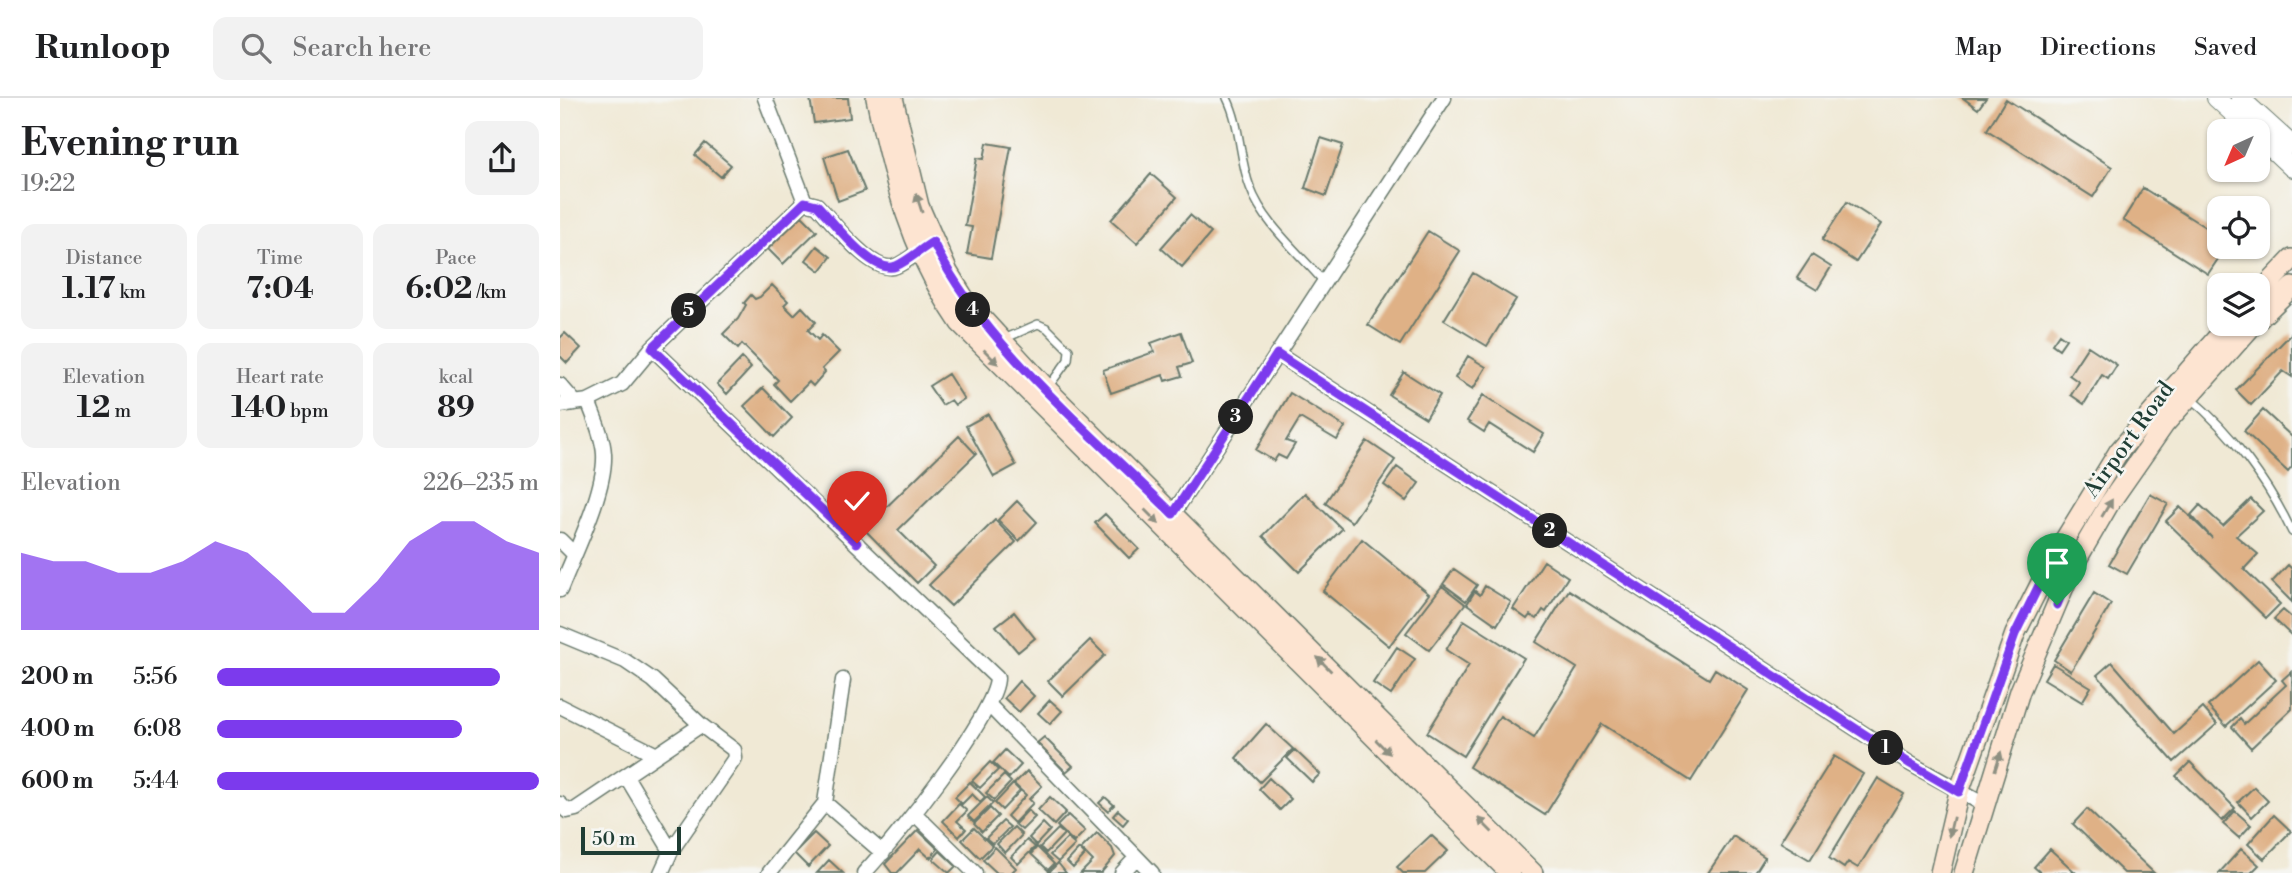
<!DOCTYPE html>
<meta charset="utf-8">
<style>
:root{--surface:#fff;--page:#f2f2f2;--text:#202124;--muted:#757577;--line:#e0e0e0;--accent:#7c3aed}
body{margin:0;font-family:"Libre Bodoni",serif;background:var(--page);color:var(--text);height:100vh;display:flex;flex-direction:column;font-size:26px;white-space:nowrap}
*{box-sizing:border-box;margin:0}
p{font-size:23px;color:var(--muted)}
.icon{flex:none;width:38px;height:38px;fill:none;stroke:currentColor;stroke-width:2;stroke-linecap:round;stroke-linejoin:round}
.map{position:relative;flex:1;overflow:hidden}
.sheet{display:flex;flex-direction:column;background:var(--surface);width:560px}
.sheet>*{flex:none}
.needle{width:46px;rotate:224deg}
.buttons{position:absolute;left:1647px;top:21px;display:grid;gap:14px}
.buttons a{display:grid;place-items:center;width:63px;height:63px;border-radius:14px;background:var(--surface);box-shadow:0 2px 5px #0004;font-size:35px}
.scale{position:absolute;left:21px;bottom:18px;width:100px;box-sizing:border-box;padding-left:7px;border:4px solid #1f3d34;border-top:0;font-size:19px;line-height:24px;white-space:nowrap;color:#1f3d34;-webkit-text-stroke:5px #f6f6f2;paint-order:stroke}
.pin{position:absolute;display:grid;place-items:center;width:60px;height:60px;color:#fff;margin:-72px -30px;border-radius:50% 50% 50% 0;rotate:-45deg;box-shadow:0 0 7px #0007}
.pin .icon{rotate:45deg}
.km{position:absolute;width:35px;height:35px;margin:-18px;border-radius:50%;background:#222;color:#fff;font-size:19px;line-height:35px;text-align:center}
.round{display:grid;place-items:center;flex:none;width:74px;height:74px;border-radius:14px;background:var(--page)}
.overview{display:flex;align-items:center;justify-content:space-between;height:119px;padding:0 21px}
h1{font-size:38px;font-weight:700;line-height:52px}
.figures{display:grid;grid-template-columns:repeat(3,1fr);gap:10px;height:119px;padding:7px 21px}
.figures div{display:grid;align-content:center;border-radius:14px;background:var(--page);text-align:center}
.figures b{font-size:30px;font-weight:700}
.figures small{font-size:19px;font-weight:400}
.figures p{font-size:19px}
.chart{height:196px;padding:14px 21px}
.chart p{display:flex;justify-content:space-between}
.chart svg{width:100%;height:126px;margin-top:7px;fill:var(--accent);opacity:.7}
ul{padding:0 21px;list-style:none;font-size:23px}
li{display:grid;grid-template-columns:112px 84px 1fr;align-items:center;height:52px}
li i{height:18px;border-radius:9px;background:var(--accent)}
header{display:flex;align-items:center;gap:42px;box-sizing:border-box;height:98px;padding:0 35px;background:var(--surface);border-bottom:2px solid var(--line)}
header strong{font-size:33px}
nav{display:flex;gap:38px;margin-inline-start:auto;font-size:24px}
.search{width:490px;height:63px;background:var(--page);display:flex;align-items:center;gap:18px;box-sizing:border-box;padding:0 24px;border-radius:14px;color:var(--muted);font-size:26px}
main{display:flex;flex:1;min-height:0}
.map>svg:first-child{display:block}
.building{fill:#dfb186}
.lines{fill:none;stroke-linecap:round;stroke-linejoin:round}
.service-casing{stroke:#68796c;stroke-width:10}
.minor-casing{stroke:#68796c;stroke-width:17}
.tertiary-casing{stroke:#68796c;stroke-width:20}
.secondary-casing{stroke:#68796c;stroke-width:22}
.service{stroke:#fff;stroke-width:7}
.minor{stroke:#fff;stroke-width:14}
.tertiary{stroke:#fff;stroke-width:18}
.secondary{stroke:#fde4d1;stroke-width:19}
.oneway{fill:#8e9082}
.route-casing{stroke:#fff;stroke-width:14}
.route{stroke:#7c3aed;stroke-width:9}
.labels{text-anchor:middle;stroke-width:5;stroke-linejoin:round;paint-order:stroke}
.street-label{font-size:23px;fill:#1f3d34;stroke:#f6f6f2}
</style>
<header>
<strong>Runloop</strong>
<div class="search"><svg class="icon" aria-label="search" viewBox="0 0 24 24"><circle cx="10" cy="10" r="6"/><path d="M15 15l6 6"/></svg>Search here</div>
<nav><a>Map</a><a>Directions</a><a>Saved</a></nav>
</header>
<main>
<section class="sheet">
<div class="overview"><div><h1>Evening run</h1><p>19:22</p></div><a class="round"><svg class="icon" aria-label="share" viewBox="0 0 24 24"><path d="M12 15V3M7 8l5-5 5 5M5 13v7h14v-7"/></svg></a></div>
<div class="figures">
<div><p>Distance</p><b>1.17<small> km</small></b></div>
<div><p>Time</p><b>7:04</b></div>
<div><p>Pace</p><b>6:02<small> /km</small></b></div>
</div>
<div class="figures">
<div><p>Elevation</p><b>12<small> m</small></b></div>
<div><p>Heart rate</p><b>140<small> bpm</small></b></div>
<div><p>kcal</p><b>89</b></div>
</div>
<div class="chart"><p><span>Elevation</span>226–235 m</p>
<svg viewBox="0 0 160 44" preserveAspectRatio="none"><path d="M0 44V17L10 20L20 20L30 24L40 24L50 20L60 13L70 17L80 27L90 38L100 38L110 27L120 13L130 6L140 6L150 13L160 17V44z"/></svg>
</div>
<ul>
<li><b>200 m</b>5:56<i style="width:88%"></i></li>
<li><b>400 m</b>6:08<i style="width:76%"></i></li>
<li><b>600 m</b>5:44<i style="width:100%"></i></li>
</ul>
</section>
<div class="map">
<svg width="1732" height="775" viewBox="0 0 1732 775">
<rect width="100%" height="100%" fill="#f6f6f2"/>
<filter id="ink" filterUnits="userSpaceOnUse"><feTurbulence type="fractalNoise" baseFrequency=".0143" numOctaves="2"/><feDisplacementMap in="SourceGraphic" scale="14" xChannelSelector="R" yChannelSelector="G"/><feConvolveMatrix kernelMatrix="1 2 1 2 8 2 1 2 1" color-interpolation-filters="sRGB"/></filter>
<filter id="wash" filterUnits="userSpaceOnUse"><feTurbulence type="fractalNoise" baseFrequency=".00686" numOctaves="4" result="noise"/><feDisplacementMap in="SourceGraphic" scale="28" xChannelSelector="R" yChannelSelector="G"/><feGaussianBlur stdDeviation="1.57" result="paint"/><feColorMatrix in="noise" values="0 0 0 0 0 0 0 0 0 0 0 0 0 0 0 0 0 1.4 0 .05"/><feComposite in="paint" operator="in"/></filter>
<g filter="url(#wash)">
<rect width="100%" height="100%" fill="#f0e9d5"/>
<g id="blocks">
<path class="building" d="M250,0H288L290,20L254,25Z
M1403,0H1426L1418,11Z
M1446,1L1552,69L1533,99L1427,32Z
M761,40L783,47L766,98L745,90Z
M145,45L171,67L161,79L135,57Z
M427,45L451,49L431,160L407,156L412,129L405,128L417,60L424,61Z
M288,51L305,93L278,103L264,59Z
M591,76L617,99L577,145L551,122Z
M1583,90L1659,138V149H1666L1648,176L1563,122Z
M1287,104L1321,126L1296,164L1262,142Z
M630,117L651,135L622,169L601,150Z
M242,118L257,133L223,166L208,151Z
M868,133L900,153L840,247L808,227Z
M257,148L271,159L260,173L246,162Z
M1252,157L1271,169L1257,192L1237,180Z
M913,175L956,201L927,248L884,222Z
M212,187L228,203L224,207L234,217L242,209L256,224L248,232L258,242L262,237L279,254L262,271L265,274L253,288L249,284L230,303L214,286L218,282L182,246L178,251L163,236L178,221L186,207L184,205L191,197L195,201L200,199Z
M621,234L632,265L619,269L622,278L605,283L603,277L551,295L543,272L594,254L591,245Z
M5,235L21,250L7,265L0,258V240Z
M1732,235V279L1723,273L1691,307L1676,292Z
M1499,236L1506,241L1499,251L1492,246Z
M1528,248L1557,267L1548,281L1542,277L1524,306L1511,297L1519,284L1509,277Z
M908,258L926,269L913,291L895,280Z
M182,260L191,270L167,296L157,286Z
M844,274L880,297L866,320L829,297Z
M388,276L404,301L395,307L391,302L382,307L369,288Z
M203,290L232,320L214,339L184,308Z
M730,295L785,329L777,342L740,320L726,343L735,346L726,361L718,357L714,363L696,352Z
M923,297L984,336L973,354L929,326L924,334L907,323Z
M1703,312L1732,339V369L1728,374L1684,333Z
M428,316L456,367L434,379L406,328Z
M399,338L416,356L338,432L374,468L357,485L304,431Z
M807,343L835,362L792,424L765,405Z
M837,369L859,385L846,403L824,387Z
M745,395L782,431L739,474L703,438Z
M1590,396L1608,406L1567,476L1549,466Z
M1691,401L1703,413L1676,438L1698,456L1684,471L1720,506L1706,520L1606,423L1620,409L1652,440L1631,417L1640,407L1663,428Z
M457,403L477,424L459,443L438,422Z
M545,416L579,451L569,460L535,425Z
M435,422L456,444L391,508L369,487Z
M802,441L869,496L829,548L763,493Z
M984,463L1008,479L986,514L983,512L977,521L970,517L967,521L953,511Z
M1728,467L1732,471V504L1712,484Z
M894,471L917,487L906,503L883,486Z
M882,488L905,506L869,552L846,535Z
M925,488L951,504L937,527L907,506L915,493L920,497Z
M1009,492L1149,581L1155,571L1188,592L1131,683L1042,626L985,717L909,669L940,618L974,640L1017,570L976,544Z
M1534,495L1551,506L1511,573L1494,562Z
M1723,512L1732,520V538L1714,521Z
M454,514L475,540L458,554L436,528Z
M904,522L964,560L903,658L867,635L909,567L886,552Z
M530,542L545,557L503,598L488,583Z
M837,549L855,561L831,597L813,585Z
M1698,562L1716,582L1666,628L1648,608Z
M1552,564L1614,636L1643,610L1657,626L1614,664L1537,577Z
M1493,566L1531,589L1522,604L1484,581Z
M1732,573V611L1691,650L1672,629L1680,621L1684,626L1726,587L1722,582Z
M459,583L474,598L459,614L444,600Z
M490,602L502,613L490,626L478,615Z
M706,626L733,651L700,684L676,660Z
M484,639L513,668L506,674L477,645Z
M445,652L461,667L449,680L433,665Z
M735,652L760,676L752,684L727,660Z
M1274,658L1303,676L1250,762L1220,744Z
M430,664L438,672L420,690L412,683Z
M1630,664L1675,710L1662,723L1616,678Z
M467,673L482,688L469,701L473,705L454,725L447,718L466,697L454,686Z
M444,677L451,684L434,702L426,695Z
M709,680L731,701L720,712L699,691Z
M1318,680L1344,696L1298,770L1288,764L1284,770L1269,760Z
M410,684L425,699L420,704L412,696L402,706L395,699Z
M453,686L460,693L442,712L435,705Z
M1694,689L1708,703L1692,719L1678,704Z
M427,699L433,705L414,724L408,718Z
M490,699L506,714L494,727L478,712Z
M545,699L554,707L548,713L539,705Z
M399,706L407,713L397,723L406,731L399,739L383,723Z
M430,710L438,718L422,734L414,726Z
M1527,711L1594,775H1564L1513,726Z
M468,712L475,719L462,732L455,726Z
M558,712L568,721L563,727L553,718Z
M1675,713L1691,727L1679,740L1663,726Z
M508,717L525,733L514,744L497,728Z
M1714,717L1731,733L1704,761L1688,746Z
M443,723L450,729L433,746L426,740Z
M483,725L490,732L476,747L469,740Z
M454,729L462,737L445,755L437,746Z
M414,730L432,748L420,760L402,742Z
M498,731L504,736L486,755L480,749Z
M358,732L378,751L370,760L360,751L337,775H332L325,766Z
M254,735L268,748L248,769L234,755Z
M537,735L552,750L555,758L541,775H521L533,763L521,751Z
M871,737L888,753L865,775H843L837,769Z
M1173,738L1205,759L1195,775H1148Z
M507,740L515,747L498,764L490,757Z
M467,742L475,749L458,766L451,759Z
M435,749L456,770L451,775H437L423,762Z
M477,749L494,766L488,772L471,756Z
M519,751L525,757L513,770L507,764Z
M1490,751L1516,775H1481L1474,769Z
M1681,751L1699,767L1691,775H1659Z
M380,753L396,768L389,775L373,761Z
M269,762L283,775H257Z
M498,765L506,775H488Z"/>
</g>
</g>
<g filter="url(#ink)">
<use href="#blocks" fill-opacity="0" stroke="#68796c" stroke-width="2"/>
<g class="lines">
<defs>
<path id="service" d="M667,0C681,28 679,61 690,89C703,125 739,155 763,183
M444,241L478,226L487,230L509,252L508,262L489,288
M1629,299C1671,334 1709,385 1732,434"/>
<path id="minor" d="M205,0L245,104
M92,250L437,580C437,615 332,746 304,775
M717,256L1349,665L1423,706
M0,287L14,303
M0,307L28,303L62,286L92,250L245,104L257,107C272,123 313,178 336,168C347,164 358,153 368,147
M613,416L884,0
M0,442L14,456
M0,492C14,456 46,393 44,356C43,338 34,319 28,303
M0,536L65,563L93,582L141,627L174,652L175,660L111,753L101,775
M0,608L95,656
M430,608L592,775
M66,678L111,753
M265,705L323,755
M0,706L7,713L16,711L141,627
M354,715L415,775
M209,775L265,705L283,582
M562,775L576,760"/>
<path id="tertiary" d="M1656,0L1692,33
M1680,0L1732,47
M1698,38L1732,70"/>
<path id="secondary" d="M316,0C333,81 352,156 400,225L950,775
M333,0L359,108L388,174L406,203L487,291L973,775
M1698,197L1732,161
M1698,222L1732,189
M1380,775L1399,694L1455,536L1494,459L1559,353L1669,226
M1404,775L1460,593L1512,470L1549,406L1604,327L1694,226"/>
</defs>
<use href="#service" class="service-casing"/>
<use href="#minor" class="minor-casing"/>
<use href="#tertiary" class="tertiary-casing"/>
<use href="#secondary" class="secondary-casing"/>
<use href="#service" class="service"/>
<use href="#minor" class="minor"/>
<use href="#tertiary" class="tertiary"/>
<use href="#secondary" class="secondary"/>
</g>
<defs><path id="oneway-solid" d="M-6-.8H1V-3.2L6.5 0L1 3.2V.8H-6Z" transform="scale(1.75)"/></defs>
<g class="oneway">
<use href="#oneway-solid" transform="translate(359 105) rotate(-108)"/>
<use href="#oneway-solid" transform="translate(431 259) rotate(45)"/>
<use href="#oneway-solid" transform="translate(1547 410) rotate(-59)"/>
<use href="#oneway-solid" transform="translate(592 419) rotate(45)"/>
<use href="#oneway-solid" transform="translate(764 566) rotate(-135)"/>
<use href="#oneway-solid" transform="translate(823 649) rotate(45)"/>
<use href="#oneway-solid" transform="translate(1438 663) rotate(-72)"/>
<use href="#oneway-solid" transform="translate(925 727) rotate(-135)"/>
<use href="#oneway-solid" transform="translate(1391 729) rotate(103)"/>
</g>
</g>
<g class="lines" filter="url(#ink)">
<defs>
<path id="route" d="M297,445L92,250L245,104L257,107C273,123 313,178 336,168C349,162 361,151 373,144C421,245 533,337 613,416L717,256L1349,665L1399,694L1455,536L1493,459L1512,470L1497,507"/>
</defs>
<use href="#route" class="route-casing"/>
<use href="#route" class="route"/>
</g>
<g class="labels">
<g class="street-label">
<text transform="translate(1568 341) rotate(-54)" y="8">Airport Road</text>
</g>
</g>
</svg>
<div class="buttons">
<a><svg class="needle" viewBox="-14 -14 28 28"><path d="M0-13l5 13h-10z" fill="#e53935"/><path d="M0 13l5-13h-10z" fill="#757577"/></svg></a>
<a><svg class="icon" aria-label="locate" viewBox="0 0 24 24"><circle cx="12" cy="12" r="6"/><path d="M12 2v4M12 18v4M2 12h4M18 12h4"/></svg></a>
<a><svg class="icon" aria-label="layers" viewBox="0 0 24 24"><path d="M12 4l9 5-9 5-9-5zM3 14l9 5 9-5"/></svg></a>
</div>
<div class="scale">50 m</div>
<div class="pin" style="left:1497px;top:507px;background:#1e9e55"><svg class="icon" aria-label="arrive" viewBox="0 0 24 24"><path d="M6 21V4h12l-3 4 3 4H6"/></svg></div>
<div class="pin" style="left:297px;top:445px;background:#d93025"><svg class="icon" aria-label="check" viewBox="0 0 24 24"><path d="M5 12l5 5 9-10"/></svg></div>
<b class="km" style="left:1326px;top:650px">1</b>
<b class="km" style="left:990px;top:433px">2</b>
<b class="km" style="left:676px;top:319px">3</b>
<b class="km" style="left:413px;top:212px">4</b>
<b class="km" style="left:129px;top:213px">5</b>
</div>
</main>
